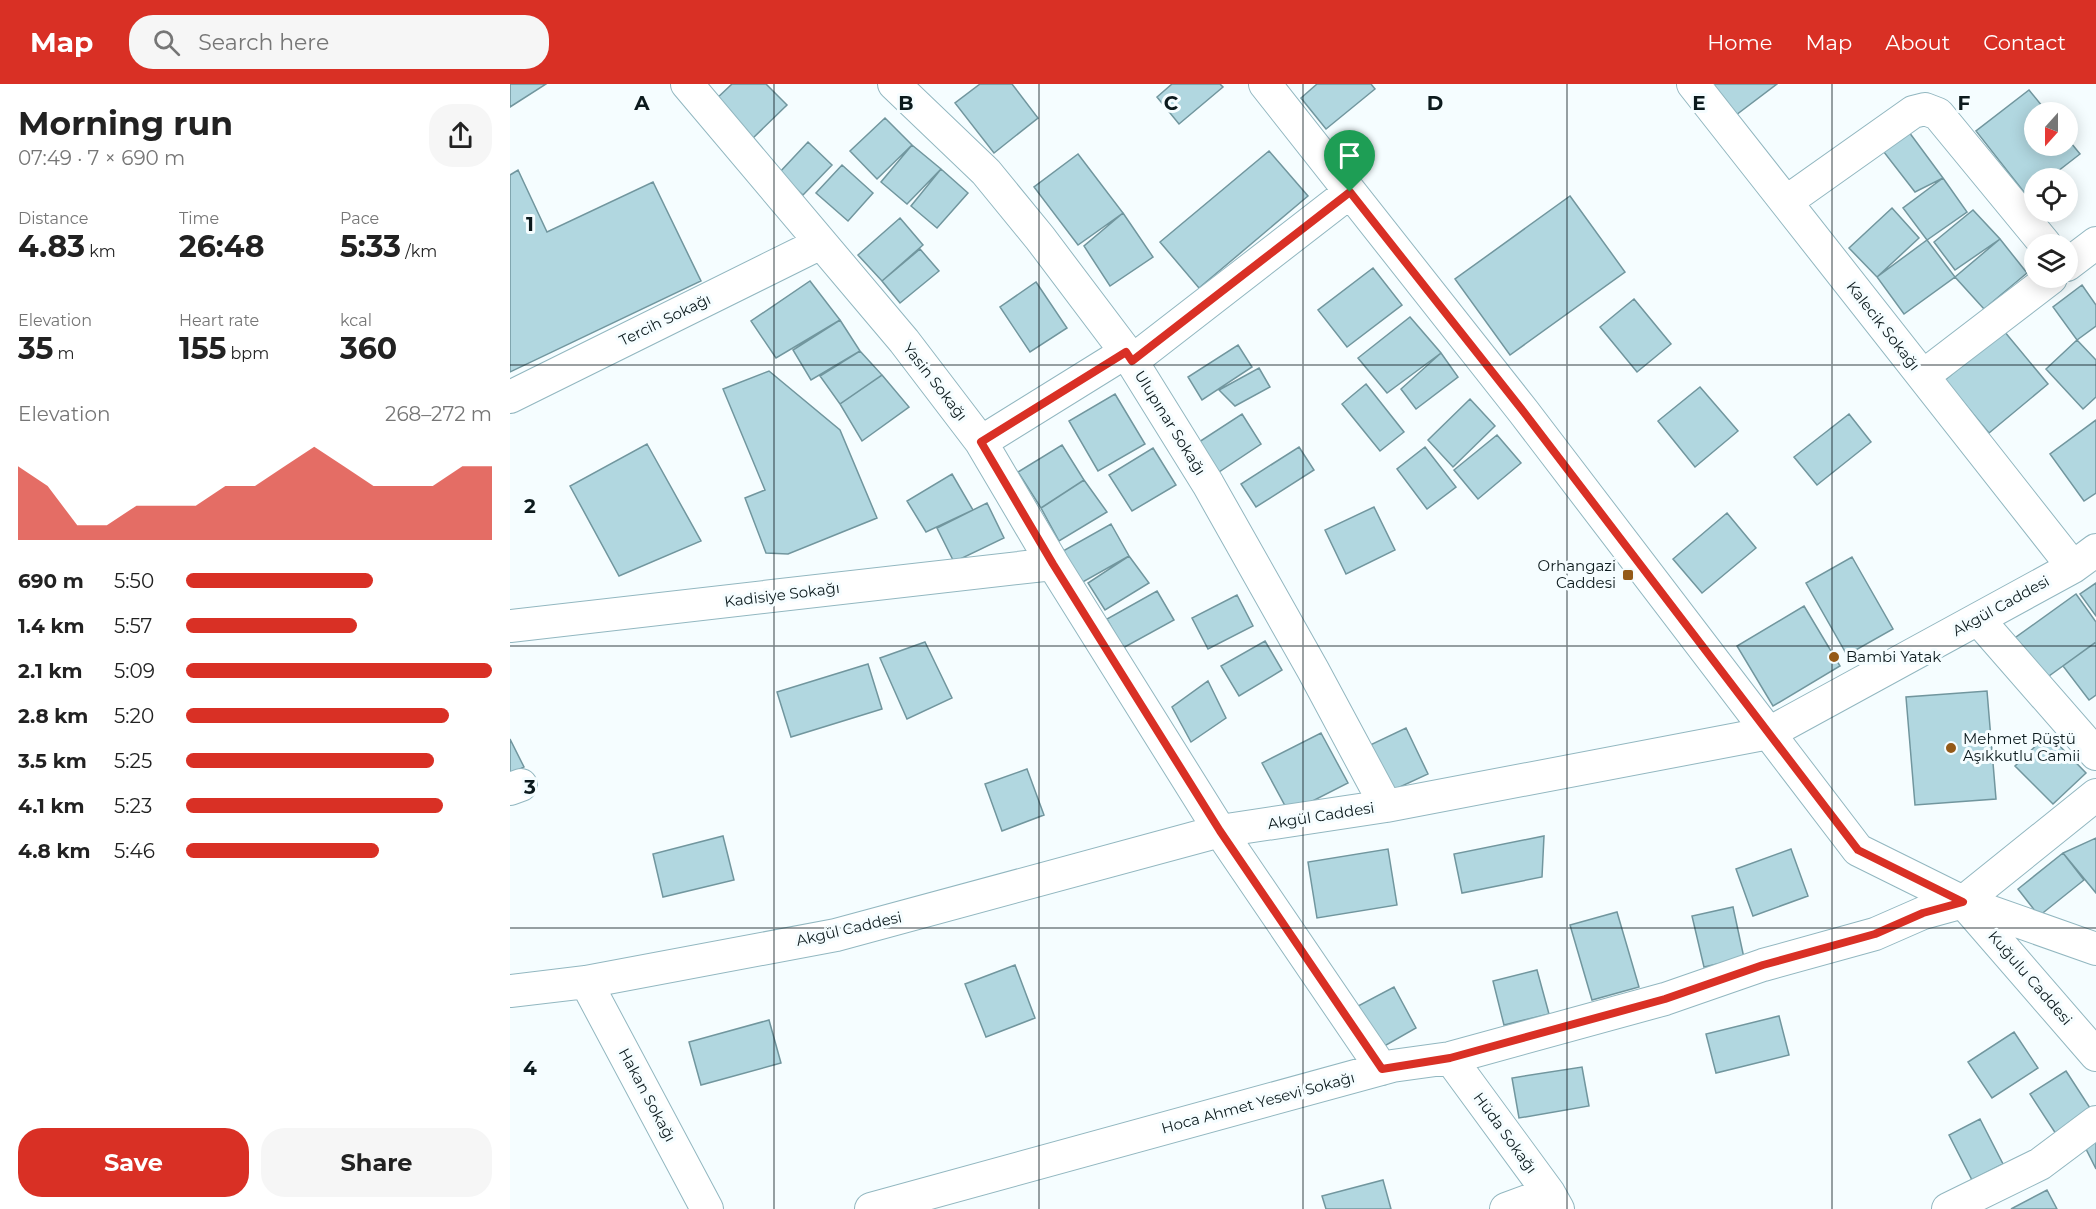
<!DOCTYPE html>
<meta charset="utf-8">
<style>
:root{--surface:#fff;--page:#f6f6f6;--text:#222;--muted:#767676;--accent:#d93025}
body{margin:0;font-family:Montserrat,sans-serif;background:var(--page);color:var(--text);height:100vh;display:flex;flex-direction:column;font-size:22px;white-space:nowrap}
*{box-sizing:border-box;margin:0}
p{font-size:20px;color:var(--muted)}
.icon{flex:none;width:33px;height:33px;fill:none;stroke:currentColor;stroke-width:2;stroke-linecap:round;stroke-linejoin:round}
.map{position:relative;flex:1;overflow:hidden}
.details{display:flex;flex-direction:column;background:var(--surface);width:510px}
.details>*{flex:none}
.needle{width:39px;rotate:201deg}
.controls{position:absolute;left:1514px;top:18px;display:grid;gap:12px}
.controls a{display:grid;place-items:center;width:54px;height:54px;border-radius:50%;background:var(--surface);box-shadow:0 3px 15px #0003;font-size:30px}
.pin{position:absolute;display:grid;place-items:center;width:51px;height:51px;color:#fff;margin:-62px -26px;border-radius:50% 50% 50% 0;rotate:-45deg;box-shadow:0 0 6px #0007}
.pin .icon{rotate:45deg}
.round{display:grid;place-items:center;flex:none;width:63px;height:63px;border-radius:24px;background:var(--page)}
.summary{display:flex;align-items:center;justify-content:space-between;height:102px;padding:0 18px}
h1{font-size:33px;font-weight:700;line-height:45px}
.stats{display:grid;grid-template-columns:repeat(3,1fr);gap:9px;height:102px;padding:6px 18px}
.stats div{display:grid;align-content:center}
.stats b{font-size:30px;font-weight:700}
.stats small{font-size:16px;font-weight:400}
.stats p{font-size:16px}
.chart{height:168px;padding:12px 18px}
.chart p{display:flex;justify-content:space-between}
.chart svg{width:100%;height:108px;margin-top:6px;fill:var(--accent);opacity:.7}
.primary-button{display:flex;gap:12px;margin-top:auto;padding:12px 18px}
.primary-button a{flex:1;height:69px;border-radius:24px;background:var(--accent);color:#fff;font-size:24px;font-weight:700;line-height:69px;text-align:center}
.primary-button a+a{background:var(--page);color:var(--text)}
ul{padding:0 18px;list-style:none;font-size:20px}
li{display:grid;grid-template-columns:96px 72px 1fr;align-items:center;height:45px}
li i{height:15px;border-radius:8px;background:var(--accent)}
header{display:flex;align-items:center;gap:36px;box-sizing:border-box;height:84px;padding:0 30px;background:var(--accent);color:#fff}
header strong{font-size:28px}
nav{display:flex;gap:33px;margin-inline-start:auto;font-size:21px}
.search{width:420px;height:54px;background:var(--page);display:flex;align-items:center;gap:15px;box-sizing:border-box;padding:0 21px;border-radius:24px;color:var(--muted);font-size:22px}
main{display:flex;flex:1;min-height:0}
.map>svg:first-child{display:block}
.building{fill:#b1d7e0;stroke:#71969e;stroke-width:1.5}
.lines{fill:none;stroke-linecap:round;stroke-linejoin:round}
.minor-casing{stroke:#92b7c0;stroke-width:34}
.minor{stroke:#fff;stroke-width:32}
.route-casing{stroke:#fff;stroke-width:12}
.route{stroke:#d93025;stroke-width:8}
.grid{fill:none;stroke:#0c1a1d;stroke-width:1.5;stroke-opacity:0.55}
.poi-dot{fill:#945a18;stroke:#f5fdff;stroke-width:2}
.labels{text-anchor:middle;stroke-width:6;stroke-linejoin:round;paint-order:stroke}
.street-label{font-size:15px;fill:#0c1a1d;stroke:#f5fdff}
.poi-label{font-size:15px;fill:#0c1a1d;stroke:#f5fdff;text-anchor:start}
.grid-label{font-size:20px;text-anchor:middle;font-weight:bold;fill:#0c1a1d;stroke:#f5fdff;stroke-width:6;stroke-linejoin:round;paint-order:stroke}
</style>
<header>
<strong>Map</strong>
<div class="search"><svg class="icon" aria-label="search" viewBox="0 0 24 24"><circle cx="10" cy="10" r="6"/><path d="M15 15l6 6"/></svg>Search here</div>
<nav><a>Home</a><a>Map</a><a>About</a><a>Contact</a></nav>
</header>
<main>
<section class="details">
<div class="summary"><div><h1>Morning run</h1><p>07:49 · 7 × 690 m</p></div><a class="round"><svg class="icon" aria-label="share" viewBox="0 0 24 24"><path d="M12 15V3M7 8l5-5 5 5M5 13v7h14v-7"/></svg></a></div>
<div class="stats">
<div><p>Distance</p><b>4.83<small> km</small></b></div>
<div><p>Time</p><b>26:48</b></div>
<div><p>Pace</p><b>5:33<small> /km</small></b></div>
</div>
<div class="stats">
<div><p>Elevation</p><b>35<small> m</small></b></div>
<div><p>Heart rate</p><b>155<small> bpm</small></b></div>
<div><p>kcal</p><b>360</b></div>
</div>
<div class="chart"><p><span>Elevation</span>268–272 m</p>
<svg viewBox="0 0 160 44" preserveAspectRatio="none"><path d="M0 44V14L10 22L20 38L30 38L40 30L50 30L60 30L70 22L80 22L90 14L100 6L110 14L120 22L130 22L140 22L150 14L160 14V44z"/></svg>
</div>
<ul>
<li><b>690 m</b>5:50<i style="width:61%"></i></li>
<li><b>1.4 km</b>5:57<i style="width:56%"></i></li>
<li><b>2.1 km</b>5:09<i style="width:100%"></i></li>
<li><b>2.8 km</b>5:20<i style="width:86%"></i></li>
<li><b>3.5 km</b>5:25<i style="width:81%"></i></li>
<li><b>4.1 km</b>5:23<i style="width:84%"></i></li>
<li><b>4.8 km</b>5:46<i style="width:63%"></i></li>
</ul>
<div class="primary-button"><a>Save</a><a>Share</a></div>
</section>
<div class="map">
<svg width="1586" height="1125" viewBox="0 0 1586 1125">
<rect width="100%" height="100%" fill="#f5fdff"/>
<path class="building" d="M0,0H36L0,23Z
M222,0H256L277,21L241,56L204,17Z
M470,0H502L528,34L484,69L445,19Z
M662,0H710L713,3L669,40L647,13Z
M807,0H861L865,5L816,45L791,14Z
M1202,0H1267L1226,31Z
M1519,6L1537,28H1524V62H1557V54L1570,70L1539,94H1524V106L1517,112L1466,47Z
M375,34L402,61L367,95L340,67Z
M1396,44L1433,94L1405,108L1370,63Z
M298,58L322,81L293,111L269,89Z
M402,61L431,85L397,120L371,98Z
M759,67L798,112L689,204L650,158Z
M568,70L613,129L568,161L524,103Z
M332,81L363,109L338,137L306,109Z
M431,85L458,109L427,144L401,122Z
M8,86L37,148L143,98L191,197L0,288V91Z
M1433,94L1457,128L1417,156L1393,124Z
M1060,112L1115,188L1000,271L945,195Z
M1382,124L1409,154L1367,193L1339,164Z
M1463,126L1490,155L1445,186L1424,158Z
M613,129L643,173L600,202L574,162Z
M390,134L413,161L372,197L348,171Z
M1490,155L1517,189L1474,225L1445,193Z
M1417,156L1445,193L1394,230L1367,193Z
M410,165L429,187L390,219L372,197Z
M863,184L892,221L837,263L808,226Z
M300,197L330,236L266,274L241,237Z
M526,198L557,244L520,268L490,223Z
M1572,201L1586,221V242L1567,256L1543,223Z
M1124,215L1161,260L1127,288L1090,243Z
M900,233L931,269L877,309L848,274Z
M330,236L350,267L301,296L283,266Z
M1494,247L1538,300L1479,349L1435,296Z
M1567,256L1586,276V313L1573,325L1536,285Z
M728,261L742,283L692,316L678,293Z
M350,267L372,291L330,320L310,292Z
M931,269L948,293L906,325L891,305Z
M749,284L760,303L725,322L709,306Z
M259,287L330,346L367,434L278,470L256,469L235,414L255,406L213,305Z
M372,291L399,323L352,357L330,320Z
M856,300L894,348L870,367L832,320Z
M1190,303L1228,347L1185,383L1148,337Z
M605,310L635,360L588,387L559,337Z
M960,315L985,342L943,383L918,356Z
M732,330L751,360L709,388L689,358Z
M1339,330L1361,358L1307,401L1284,373Z
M1586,336V409L1574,417L1540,370Z
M987,351L1011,379L968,415L944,386Z
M137,360L191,457L109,492L60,402Z
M552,361L574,396L531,424L508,388Z
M789,363L804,386L746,423L731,400Z
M915,363L946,403L917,425L887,385Z
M643,364L666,401L622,427L599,391Z
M442,390L463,426L416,448L397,417Z
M574,396L597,428L549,457L531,424Z
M477,419L494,454L444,478L427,444Z
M864,423L885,466L836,490L815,446Z
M1217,429L1246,464L1192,509L1163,475Z
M601,440L619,472L571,499L553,467Z
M619,472L639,499L595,526L578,499Z
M1342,473L1383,545L1337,571L1296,499Z
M1586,499V532L1570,510Z
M647,507L664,536L613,564L597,535Z
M1566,510L1586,538V558L1532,597L1502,556Z
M727,511L743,542L698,565L682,534Z
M1294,522L1330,582L1263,622L1227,562Z
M755,557L772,586L729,612L711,582Z
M415,558L442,614L397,635L370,574Z
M1586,558V611L1579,616L1553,582Z
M358,580L372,625L281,653L267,608Z
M698,597L716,634L681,658L662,623Z
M1477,607L1486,715L1405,721L1396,613Z
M896,644L918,690L879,708L858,662Z
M811,649L838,699L779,729L752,679Z
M1538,650L1576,689L1543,720L1505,682Z
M0,655L14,683L0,690Z
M517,685L534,731L492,747L475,700Z
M213,752L224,796L153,813L143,770Z
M1034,752L1032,793L952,809L944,770Z
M1586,754V809L1553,769Z
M878,765L887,821L807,834L798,778Z
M1281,765L1298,812L1243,832L1226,785Z
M1553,769L1574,796L1529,832L1508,805Z
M1223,823L1234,874L1194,883L1182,832Z
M1107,828L1129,903L1082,916L1060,841Z
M505,881L525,934L476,953L455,900Z
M1027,886L1039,930L994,941L983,897Z
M884,903L906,944L871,964L848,922Z
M1269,932L1279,971L1206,989L1196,950Z
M259,936L271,979L191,1001L179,958Z
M1504,948L1528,984L1482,1014L1458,978Z
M1072,983L1079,1022L1009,1034L1002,994Z
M1556,987L1582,1027L1546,1050L1520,1010Z
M1470,1035L1493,1080L1462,1096L1439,1051Z
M1586,1057V1085L1575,1063Z
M873,1096L881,1125H816L812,1112Z
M1537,1106L1547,1125H1501Z"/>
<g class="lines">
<defs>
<path id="minor" d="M177,0L394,257L471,358L543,480L710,747L872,985
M384,0L476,88L530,154L616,268L698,400L803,586L876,722
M755,0L1013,327L1348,766L1453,818L1586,865
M1183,0L1563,483
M1276,118L1403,28L1415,25L1428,30L1535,160
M1557,181L1586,159
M622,277L840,108
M1413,292L1541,194
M0,313L311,159
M471,358L616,268
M1468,535L1586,670
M0,542L543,480
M0,705L11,701
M1455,820L1586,971
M76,898L197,1125
M0,907L76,898L326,851L710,747L876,722L1259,649L1563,483L1586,466
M940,974L1039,1109L1048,1125
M361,1125L882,982L940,974L1155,915L1253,881L1365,850L1413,829L1453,818L1586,711
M996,1125L1039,1109
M1438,1125L1530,1080L1586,1038"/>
</defs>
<use href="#minor" class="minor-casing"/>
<use href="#minor" class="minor"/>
</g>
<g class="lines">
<defs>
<path id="route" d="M840,108L1013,327L1348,766L1453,818L1413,829L1365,850L1253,881L1155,915L940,974L872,985L710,747L543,480L471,358L616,268L622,277Z"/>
</defs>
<use href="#route" class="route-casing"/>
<use href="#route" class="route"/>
</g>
<path class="grid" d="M264,0V1125M529,0V1125M793,0V1125M1057,0V1125M1322,0V1125M0,281H1586M0,562H1586M0,844H1586"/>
<g class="poi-dot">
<rect x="1112" y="485" width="12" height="12" rx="3"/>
<circle cx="1324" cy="573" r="6"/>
<circle cx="1441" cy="664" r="6"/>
</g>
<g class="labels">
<g class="street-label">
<text transform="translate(155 236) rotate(-26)" y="5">Tercih Sokağı</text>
<text transform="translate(1373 242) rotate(52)" y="5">Kalecik Sokağı</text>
<text transform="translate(425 298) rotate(52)" y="5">Yasin Sokağı</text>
<text transform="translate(660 339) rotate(58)" y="5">Ulupınar Sokağı</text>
<text transform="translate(272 511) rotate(-7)" y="5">Kadisiye Sokağı</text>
<text transform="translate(1491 522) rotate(-29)" y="5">Akgül Caddesi</text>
<text transform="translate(811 732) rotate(-9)" y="5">Akgül Caddesi</text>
<text transform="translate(339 845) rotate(-13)" y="5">Akgül Caddesi</text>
<text transform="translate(1520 894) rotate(49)" y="5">Kuğulu Caddesi</text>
<text transform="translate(137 1011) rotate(62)" y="5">Hakan Sokağı</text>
<text transform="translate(748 1019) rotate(-15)" y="5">Hoca Ahmet Yesevi Sokağı</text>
<text transform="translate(995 1049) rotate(54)" y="5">Hüda Sokağı</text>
</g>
<g class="poi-label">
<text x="1106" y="487" text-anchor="end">Orhangazi<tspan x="1106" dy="17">Caddesi</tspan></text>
<text x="1336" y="578">Bambi Yatak</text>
<text x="1453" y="660">Mehmet Rüştü<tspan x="1453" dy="17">Aşıkkutlu Camii</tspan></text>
</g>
</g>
<g class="grid-label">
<text x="132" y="26">A</text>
<text x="396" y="26">B</text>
<text x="661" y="26">C</text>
<text x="925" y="26">D</text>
<text x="1189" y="26">E</text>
<text x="1454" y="26">F</text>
<text x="20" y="147">1</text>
<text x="20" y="429">2</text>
<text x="20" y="710">3</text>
<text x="20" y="991">4</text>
</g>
</svg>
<div class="controls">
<a><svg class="needle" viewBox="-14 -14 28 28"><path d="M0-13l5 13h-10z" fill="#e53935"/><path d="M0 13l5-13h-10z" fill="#767676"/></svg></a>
<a><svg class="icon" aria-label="locate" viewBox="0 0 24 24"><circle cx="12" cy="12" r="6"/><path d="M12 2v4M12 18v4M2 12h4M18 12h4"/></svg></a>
<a><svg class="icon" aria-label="layers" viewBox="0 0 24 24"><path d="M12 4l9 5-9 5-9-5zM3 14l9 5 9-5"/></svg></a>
</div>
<div class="pin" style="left:840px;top:108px;background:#1e9e55"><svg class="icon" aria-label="arrive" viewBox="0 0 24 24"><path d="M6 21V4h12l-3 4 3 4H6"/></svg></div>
</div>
</main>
